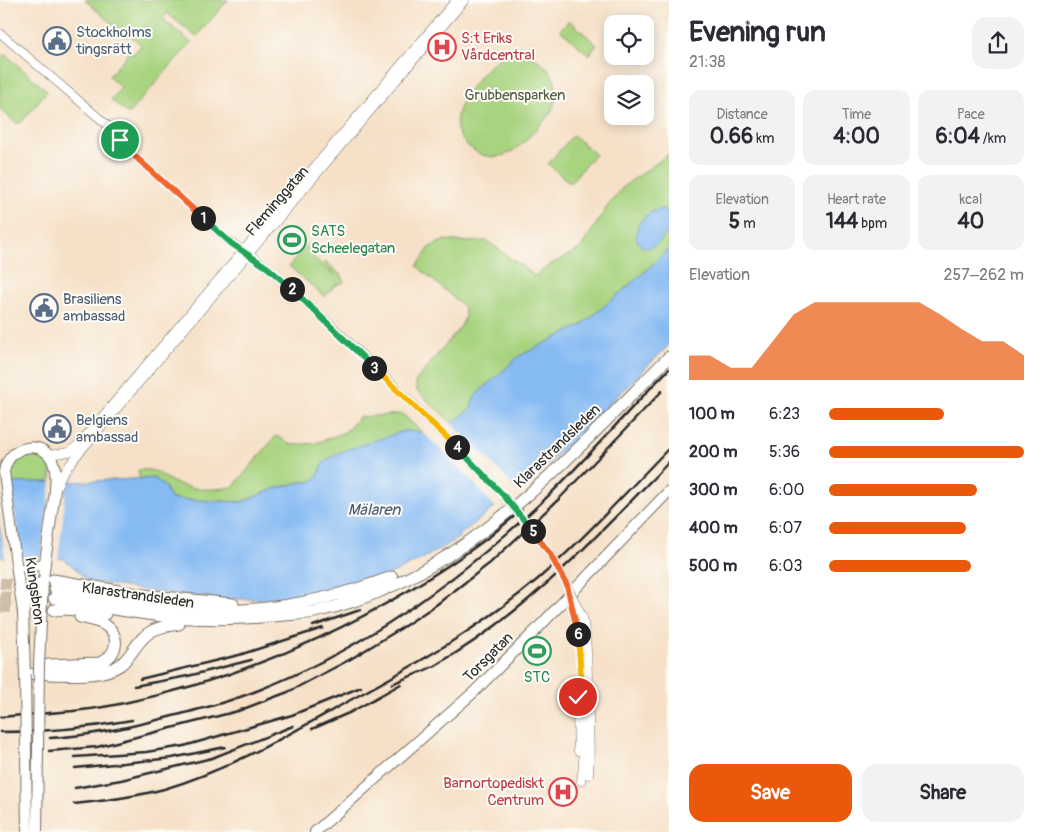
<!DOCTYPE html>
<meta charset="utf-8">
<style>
:root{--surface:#fff;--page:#f2f2f3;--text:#2b2b33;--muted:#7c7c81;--accent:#ea580c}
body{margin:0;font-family:Pangolin,sans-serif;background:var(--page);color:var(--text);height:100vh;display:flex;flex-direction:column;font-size:19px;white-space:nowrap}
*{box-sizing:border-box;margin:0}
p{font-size:16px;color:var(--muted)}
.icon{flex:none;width:28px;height:28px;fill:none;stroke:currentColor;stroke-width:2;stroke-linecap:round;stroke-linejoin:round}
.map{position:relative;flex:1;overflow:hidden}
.side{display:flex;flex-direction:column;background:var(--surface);width:375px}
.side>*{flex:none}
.fabs{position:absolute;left:604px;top:15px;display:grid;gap:10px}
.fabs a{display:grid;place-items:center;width:50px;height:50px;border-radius:10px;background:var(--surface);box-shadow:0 2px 12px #0003;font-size:25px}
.pin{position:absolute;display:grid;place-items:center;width:42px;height:42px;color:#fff;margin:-21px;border:2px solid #fff;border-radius:50%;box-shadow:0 1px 5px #0007}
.km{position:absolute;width:25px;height:25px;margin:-12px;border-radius:50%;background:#222;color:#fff;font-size:14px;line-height:25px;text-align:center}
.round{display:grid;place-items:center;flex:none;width:52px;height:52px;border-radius:15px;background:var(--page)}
.overview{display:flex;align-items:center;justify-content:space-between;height:85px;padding:0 20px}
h1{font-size:28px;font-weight:700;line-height:38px}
.stats{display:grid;grid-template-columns:repeat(3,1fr);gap:8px;height:85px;padding:5px 20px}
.stats div{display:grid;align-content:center;border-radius:12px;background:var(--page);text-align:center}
.stats b{font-size:21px;font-weight:700}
.stats small{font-size:14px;font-weight:400}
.stats p{font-size:14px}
.chart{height:140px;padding:10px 20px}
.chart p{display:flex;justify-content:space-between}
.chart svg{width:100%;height:90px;margin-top:5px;fill:var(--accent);opacity:.7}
.button{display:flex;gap:10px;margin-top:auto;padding:10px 20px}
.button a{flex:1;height:58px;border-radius:15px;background:var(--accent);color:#fff;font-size:20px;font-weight:700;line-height:58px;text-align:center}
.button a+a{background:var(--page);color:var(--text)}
ul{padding:0 20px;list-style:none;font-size:16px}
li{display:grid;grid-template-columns:80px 60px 1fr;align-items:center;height:38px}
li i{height:12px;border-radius:6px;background:var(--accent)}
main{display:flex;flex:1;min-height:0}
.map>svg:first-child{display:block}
.green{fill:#a8d37f;stroke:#6a7f55}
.water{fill:#85baf3;stroke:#58728f}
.pier{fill:#f6e1c8}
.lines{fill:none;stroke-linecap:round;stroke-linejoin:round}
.highway-tunnel{stroke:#cdbda9;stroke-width:11;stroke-dasharray:11 5.5;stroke-linecap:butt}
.minor-casing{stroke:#726b62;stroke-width:9}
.major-casing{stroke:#726b62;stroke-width:12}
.highway-casing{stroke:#726b62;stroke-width:13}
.minor{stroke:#fff;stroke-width:8}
.major{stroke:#fff;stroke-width:10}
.highway{stroke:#fff;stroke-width:11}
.rail{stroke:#2b2b2b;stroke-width:2.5}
.minor-bridge-casing{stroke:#726b62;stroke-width:9;stroke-linecap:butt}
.major-bridge-casing{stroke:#726b62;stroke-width:12;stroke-linecap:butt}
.minor-bridge{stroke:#fff;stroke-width:8}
.major-bridge{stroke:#fff;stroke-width:10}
.split-1-casing{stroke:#fff;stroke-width:10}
.split-2-casing{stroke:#fff;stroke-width:10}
.split-3-casing{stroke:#fff;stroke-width:10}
.split-4-casing{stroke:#fff;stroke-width:10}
.split-5-casing{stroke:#fff;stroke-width:10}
.split-6-casing{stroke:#fff;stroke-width:10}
.split-7-casing{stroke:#fff;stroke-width:10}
.split-1{stroke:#f0652b;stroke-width:6}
.split-2{stroke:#22a559;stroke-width:6}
.split-3{stroke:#22a559;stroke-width:6}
.split-4{stroke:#f5b400;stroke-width:6}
.split-5{stroke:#22a559;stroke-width:6}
.split-6{stroke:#f0652b;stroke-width:6}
.split-7{stroke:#f5b400;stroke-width:6}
.labels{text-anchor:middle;stroke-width:4;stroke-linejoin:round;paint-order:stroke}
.service-label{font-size:15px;fill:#4e5e75;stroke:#fdfcf7;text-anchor:start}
.health-label{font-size:15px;fill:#be3a42;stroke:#fdfcf7;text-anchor:start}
.park-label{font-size:15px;fill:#505d44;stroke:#fdfcf7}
.street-label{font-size:15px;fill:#2b2b2b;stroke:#fdfcf7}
.leisure-label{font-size:15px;fill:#27864d;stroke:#fdfcf7;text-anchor:start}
.water-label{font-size:16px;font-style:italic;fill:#4a5d71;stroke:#fdfcf7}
</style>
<main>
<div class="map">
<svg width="669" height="832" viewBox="0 0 669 832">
<rect width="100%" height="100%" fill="#fdfcf7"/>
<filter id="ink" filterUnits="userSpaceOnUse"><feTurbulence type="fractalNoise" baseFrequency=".02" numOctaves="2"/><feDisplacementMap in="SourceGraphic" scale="10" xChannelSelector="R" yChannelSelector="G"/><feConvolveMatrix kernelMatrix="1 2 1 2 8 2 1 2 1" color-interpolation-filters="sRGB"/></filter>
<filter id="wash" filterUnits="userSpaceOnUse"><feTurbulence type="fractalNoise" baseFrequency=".0096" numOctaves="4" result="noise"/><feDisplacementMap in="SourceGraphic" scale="20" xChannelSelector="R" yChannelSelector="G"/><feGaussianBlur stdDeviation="1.12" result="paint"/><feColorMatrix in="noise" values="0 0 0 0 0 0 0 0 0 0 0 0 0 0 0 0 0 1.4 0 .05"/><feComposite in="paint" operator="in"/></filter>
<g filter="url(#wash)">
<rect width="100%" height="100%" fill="#f6e1c8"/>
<path class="green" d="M85,0H228L196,37L167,13L163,19L191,43L128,114L111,100L121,88L109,76L130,51L134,54L141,45L130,35L127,37Z
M569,20L597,45L589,55L560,30Z
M5,54L47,91L21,123H16L0,109V59Z
M516,54C546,55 565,82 552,110C549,117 542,122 537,128C525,142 508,161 487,156C479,155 473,150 467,145C443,124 465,93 481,75C486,70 491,63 498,60C503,56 510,56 516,54Z
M573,135L595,154L570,183L548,164Z
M669,154V248L647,270L582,325L476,396L470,411L452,423L417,391L415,382L461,326L465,317L464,307L417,266L430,247L445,240L466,242L487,241L535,276L548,266L580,249L607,207L624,186Z
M309,243L316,250L312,256L334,275L325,264L326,262L343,277L344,282L334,286L325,297L289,266Z
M402,414L422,432L404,431L324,462L317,478L310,482H300L274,489L242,502L170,499L165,487L154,478L140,480L138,470C161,468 159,477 178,484C201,491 209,490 233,487L276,436L292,445L316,443L345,432L359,417Z
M29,452C49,455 51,464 51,482L9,483C7,465 12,458 29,452Z"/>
<path class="water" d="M663,209L669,212V231C635,277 619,214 663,209Z
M669,248V345L539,473L458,536L459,538L420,560L390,574L326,593L275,599H218L142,590L87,581L76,569L64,559L41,557L6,558L0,556V483L51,482L52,474L75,475L70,482L154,478L165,487L170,499L242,502L274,489L301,482H310L317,478L324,462L340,452L404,431L422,432L452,423L470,410L475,396L519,356L582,325L647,270Z"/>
<path class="pier" d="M449,421L492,463L518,492L497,509L454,462L419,429Z
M52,474L75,475L69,482L66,489L58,561L41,559L6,561L0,524V481L9,480L22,557H41Z"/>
</g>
<g filter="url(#ink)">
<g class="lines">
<path class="highway-tunnel" d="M0,583L55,589
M0,597L54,598
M0,607L54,610"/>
<defs>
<path id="minor" d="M0,33L113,130L128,150L225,238L268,268L333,327L436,427
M49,455L69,452L78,445L456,0
M57,487L62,474L74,459L465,0
M583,618C588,644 588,671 588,696C589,722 591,749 589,775
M575,620L579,639L584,695L583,766L581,781
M578,751L577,712L579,685"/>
<path id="major" d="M45,563L17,571L4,472C9,441 51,438 55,470C57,484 54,499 52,512C49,535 45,558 43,581H51
M23,612L25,674H48
M315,832L474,692L537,629L669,491"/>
<path id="highway" d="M53,580L143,595L233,604
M55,589C95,596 136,605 176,609C250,616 323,603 392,577
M54,598C94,605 134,614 174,617C210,620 248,619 284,615C294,614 304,614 314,612C462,581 567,459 669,357
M54,610L67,609L105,614
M48,665L100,663C118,655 122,634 103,624C96,620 88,619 80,617
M48,674C70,674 100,678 120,665C133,655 138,638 152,631C160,626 170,626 179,624"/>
</defs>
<use href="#minor" class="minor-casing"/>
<use href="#major" class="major-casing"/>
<use href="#highway" class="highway-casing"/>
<use href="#minor" class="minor"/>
<use href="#major" class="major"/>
<use href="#highway" class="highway"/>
<path class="rail" d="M489,537L522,510
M313,626L360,610
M140,679L239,655L323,628
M392,684C405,678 420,673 434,666C525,615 597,536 669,462
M134,686L188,676L251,660
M0,717C41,713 84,712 124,703C256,676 386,614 493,534
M312,729L351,712L401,684
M0,732C45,732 88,728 132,720
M50,738C89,736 127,728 165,718C197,710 229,702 259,690C366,648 461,578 544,500C587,459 626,412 669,369
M49,751L97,747L238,711L288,692L349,660L400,629L436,605L490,563L559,499L662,391
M75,757L146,752L184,746L292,715L361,687
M75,768L172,758L225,747
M75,788L121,780L212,758L293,726
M74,804C104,801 134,797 164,789C232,769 293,732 354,698C419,663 482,626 538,579C584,539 626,492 669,448"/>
<defs>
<path id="minor-bridge" d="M436,427C477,466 517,507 549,553C563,573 572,597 583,618
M570,599L575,620"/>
<path id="major-bridge" d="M17,571L23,612
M24,611C28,599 31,588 43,581
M25,674L27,832
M37,832L39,665L43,581"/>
</defs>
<use href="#minor-bridge" class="minor-bridge-casing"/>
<use href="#major-bridge" class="major-bridge-casing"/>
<use href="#minor-bridge" class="minor-bridge"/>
<use href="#major-bridge" class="major-bridge"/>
</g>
</g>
<g class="lines" filter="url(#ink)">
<defs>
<path id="split-1" d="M120,140L128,150L203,218"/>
<path id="split-2" d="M203,218L232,244L268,268L292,289"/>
<path id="split-3" d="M292,289L374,368"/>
<path id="split-4" d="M374,368L457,447"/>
<path id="split-5" d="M457,447L505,497L533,531"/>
<path id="split-6" d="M533,531L550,554L567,585L578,634"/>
<path id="split-7" d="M578,634L581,676L578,697"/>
</defs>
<use href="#split-1" class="split-1-casing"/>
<use href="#split-2" class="split-2-casing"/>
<use href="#split-3" class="split-3-casing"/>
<use href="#split-4" class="split-4-casing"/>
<use href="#split-5" class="split-5-casing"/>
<use href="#split-6" class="split-6-casing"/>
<use href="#split-7" class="split-7-casing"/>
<use href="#split-1" class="split-1"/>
<use href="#split-2" class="split-2"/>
<use href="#split-3" class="split-3"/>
<use href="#split-4" class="split-4"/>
<use href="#split-5" class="split-5"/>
<use href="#split-6" class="split-6"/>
<use href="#split-7" class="split-7"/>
</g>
<defs>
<symbol id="civic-ring" viewBox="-11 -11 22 22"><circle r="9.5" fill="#fdfcf7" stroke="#5c6f8a" stroke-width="1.5"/><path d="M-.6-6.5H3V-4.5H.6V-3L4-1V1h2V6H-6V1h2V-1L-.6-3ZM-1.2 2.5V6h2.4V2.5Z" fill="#5c6f8a"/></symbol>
<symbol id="hospital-ring" viewBox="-11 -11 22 22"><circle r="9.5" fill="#fdfcf7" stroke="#e0444e" stroke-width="1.5"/><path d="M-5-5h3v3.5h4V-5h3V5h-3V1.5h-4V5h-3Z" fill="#e0444e"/></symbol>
<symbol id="stadium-ring" viewBox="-11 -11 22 22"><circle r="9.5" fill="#fdfcf7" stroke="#2e9e5b" stroke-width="1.5"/><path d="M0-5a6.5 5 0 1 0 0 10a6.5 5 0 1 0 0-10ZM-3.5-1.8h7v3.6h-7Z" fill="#2e9e5b"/></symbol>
</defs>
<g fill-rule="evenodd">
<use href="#civic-ring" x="41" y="25" width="32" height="32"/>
<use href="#hospital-ring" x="426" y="31" width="32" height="32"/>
<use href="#stadium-ring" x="276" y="224" width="32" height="32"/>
<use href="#civic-ring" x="28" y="292" width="32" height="32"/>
<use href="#civic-ring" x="41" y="413" width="32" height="32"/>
<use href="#stadium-ring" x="521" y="635" width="32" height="32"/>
<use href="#hospital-ring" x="547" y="776" width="32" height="32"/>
</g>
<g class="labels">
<g class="service-label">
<text x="76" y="37">Stockholms<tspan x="76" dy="17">tingsrätt</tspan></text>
<text x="63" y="304">Brasiliens<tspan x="63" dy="17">ambassad</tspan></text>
<text x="76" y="425">Belgiens<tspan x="76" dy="17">ambassad</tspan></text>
</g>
<g class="health-label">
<text x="461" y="43">S:t Eriks<tspan x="461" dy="17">Vårdcentral</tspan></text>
<text x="544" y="788" text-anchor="end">Barnortopediskt<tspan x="544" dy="17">Centrum</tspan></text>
</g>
<g class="park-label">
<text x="515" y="100">Grubbensparken</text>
</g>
<g class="street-label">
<text transform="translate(277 201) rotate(-49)" y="5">Fleminggatan</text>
<text transform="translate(557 446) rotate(-44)" y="5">Klarastrandsleden</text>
<text transform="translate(35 591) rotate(82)" y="5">Kungsbron</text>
<text transform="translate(138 595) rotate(8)" y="5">Klarastrandsleden</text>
<text transform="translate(488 657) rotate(-45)" y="5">Torsgatan</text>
</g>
<g class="leisure-label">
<text x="311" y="236">SATS<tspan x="311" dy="17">Scheelegatan</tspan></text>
<text x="537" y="682" text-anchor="middle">STC</text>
</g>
<g class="water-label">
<text x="374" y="515">Mälaren</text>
</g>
</g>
</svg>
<div class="fabs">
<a><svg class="icon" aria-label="locate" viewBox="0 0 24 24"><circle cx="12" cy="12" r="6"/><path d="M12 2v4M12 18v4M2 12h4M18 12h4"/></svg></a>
<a><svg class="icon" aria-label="layers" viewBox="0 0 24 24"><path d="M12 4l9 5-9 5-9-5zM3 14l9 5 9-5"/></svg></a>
</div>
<div class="pin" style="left:120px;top:140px;background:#1e9e55"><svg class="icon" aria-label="arrive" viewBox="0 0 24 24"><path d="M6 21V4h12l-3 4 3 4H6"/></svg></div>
<div class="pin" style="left:578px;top:697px;background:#d93025"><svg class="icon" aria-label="check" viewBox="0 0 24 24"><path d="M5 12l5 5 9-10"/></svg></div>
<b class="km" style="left:203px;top:218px">1</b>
<b class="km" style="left:292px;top:289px">2</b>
<b class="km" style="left:374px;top:368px">3</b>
<b class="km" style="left:457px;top:447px">4</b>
<b class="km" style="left:533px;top:531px">5</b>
<b class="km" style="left:578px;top:634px">6</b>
</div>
<section class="side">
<div class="overview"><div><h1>Evening run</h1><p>21:38</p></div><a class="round"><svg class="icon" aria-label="share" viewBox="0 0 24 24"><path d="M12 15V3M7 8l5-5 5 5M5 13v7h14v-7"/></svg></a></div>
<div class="stats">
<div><p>Distance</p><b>0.66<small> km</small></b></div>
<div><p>Time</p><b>4:00</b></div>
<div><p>Pace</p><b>6:04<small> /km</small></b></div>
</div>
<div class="stats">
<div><p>Elevation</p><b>5<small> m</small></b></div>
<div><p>Heart rate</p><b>144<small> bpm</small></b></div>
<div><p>kcal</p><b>40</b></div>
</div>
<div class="chart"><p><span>Elevation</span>257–262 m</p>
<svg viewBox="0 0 160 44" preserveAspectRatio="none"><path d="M0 44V32L10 32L20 38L30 38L40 25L50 12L60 6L70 6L80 6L90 6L100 6L110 6L120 12L130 19L140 25L150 25L160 32V44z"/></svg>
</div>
<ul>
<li><b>100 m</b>6:23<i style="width:59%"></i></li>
<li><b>200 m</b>5:36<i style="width:100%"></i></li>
<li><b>300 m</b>6:00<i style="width:76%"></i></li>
<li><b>400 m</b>6:07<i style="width:70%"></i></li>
<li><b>500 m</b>6:03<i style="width:73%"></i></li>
</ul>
<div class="button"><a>Save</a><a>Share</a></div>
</section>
</main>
